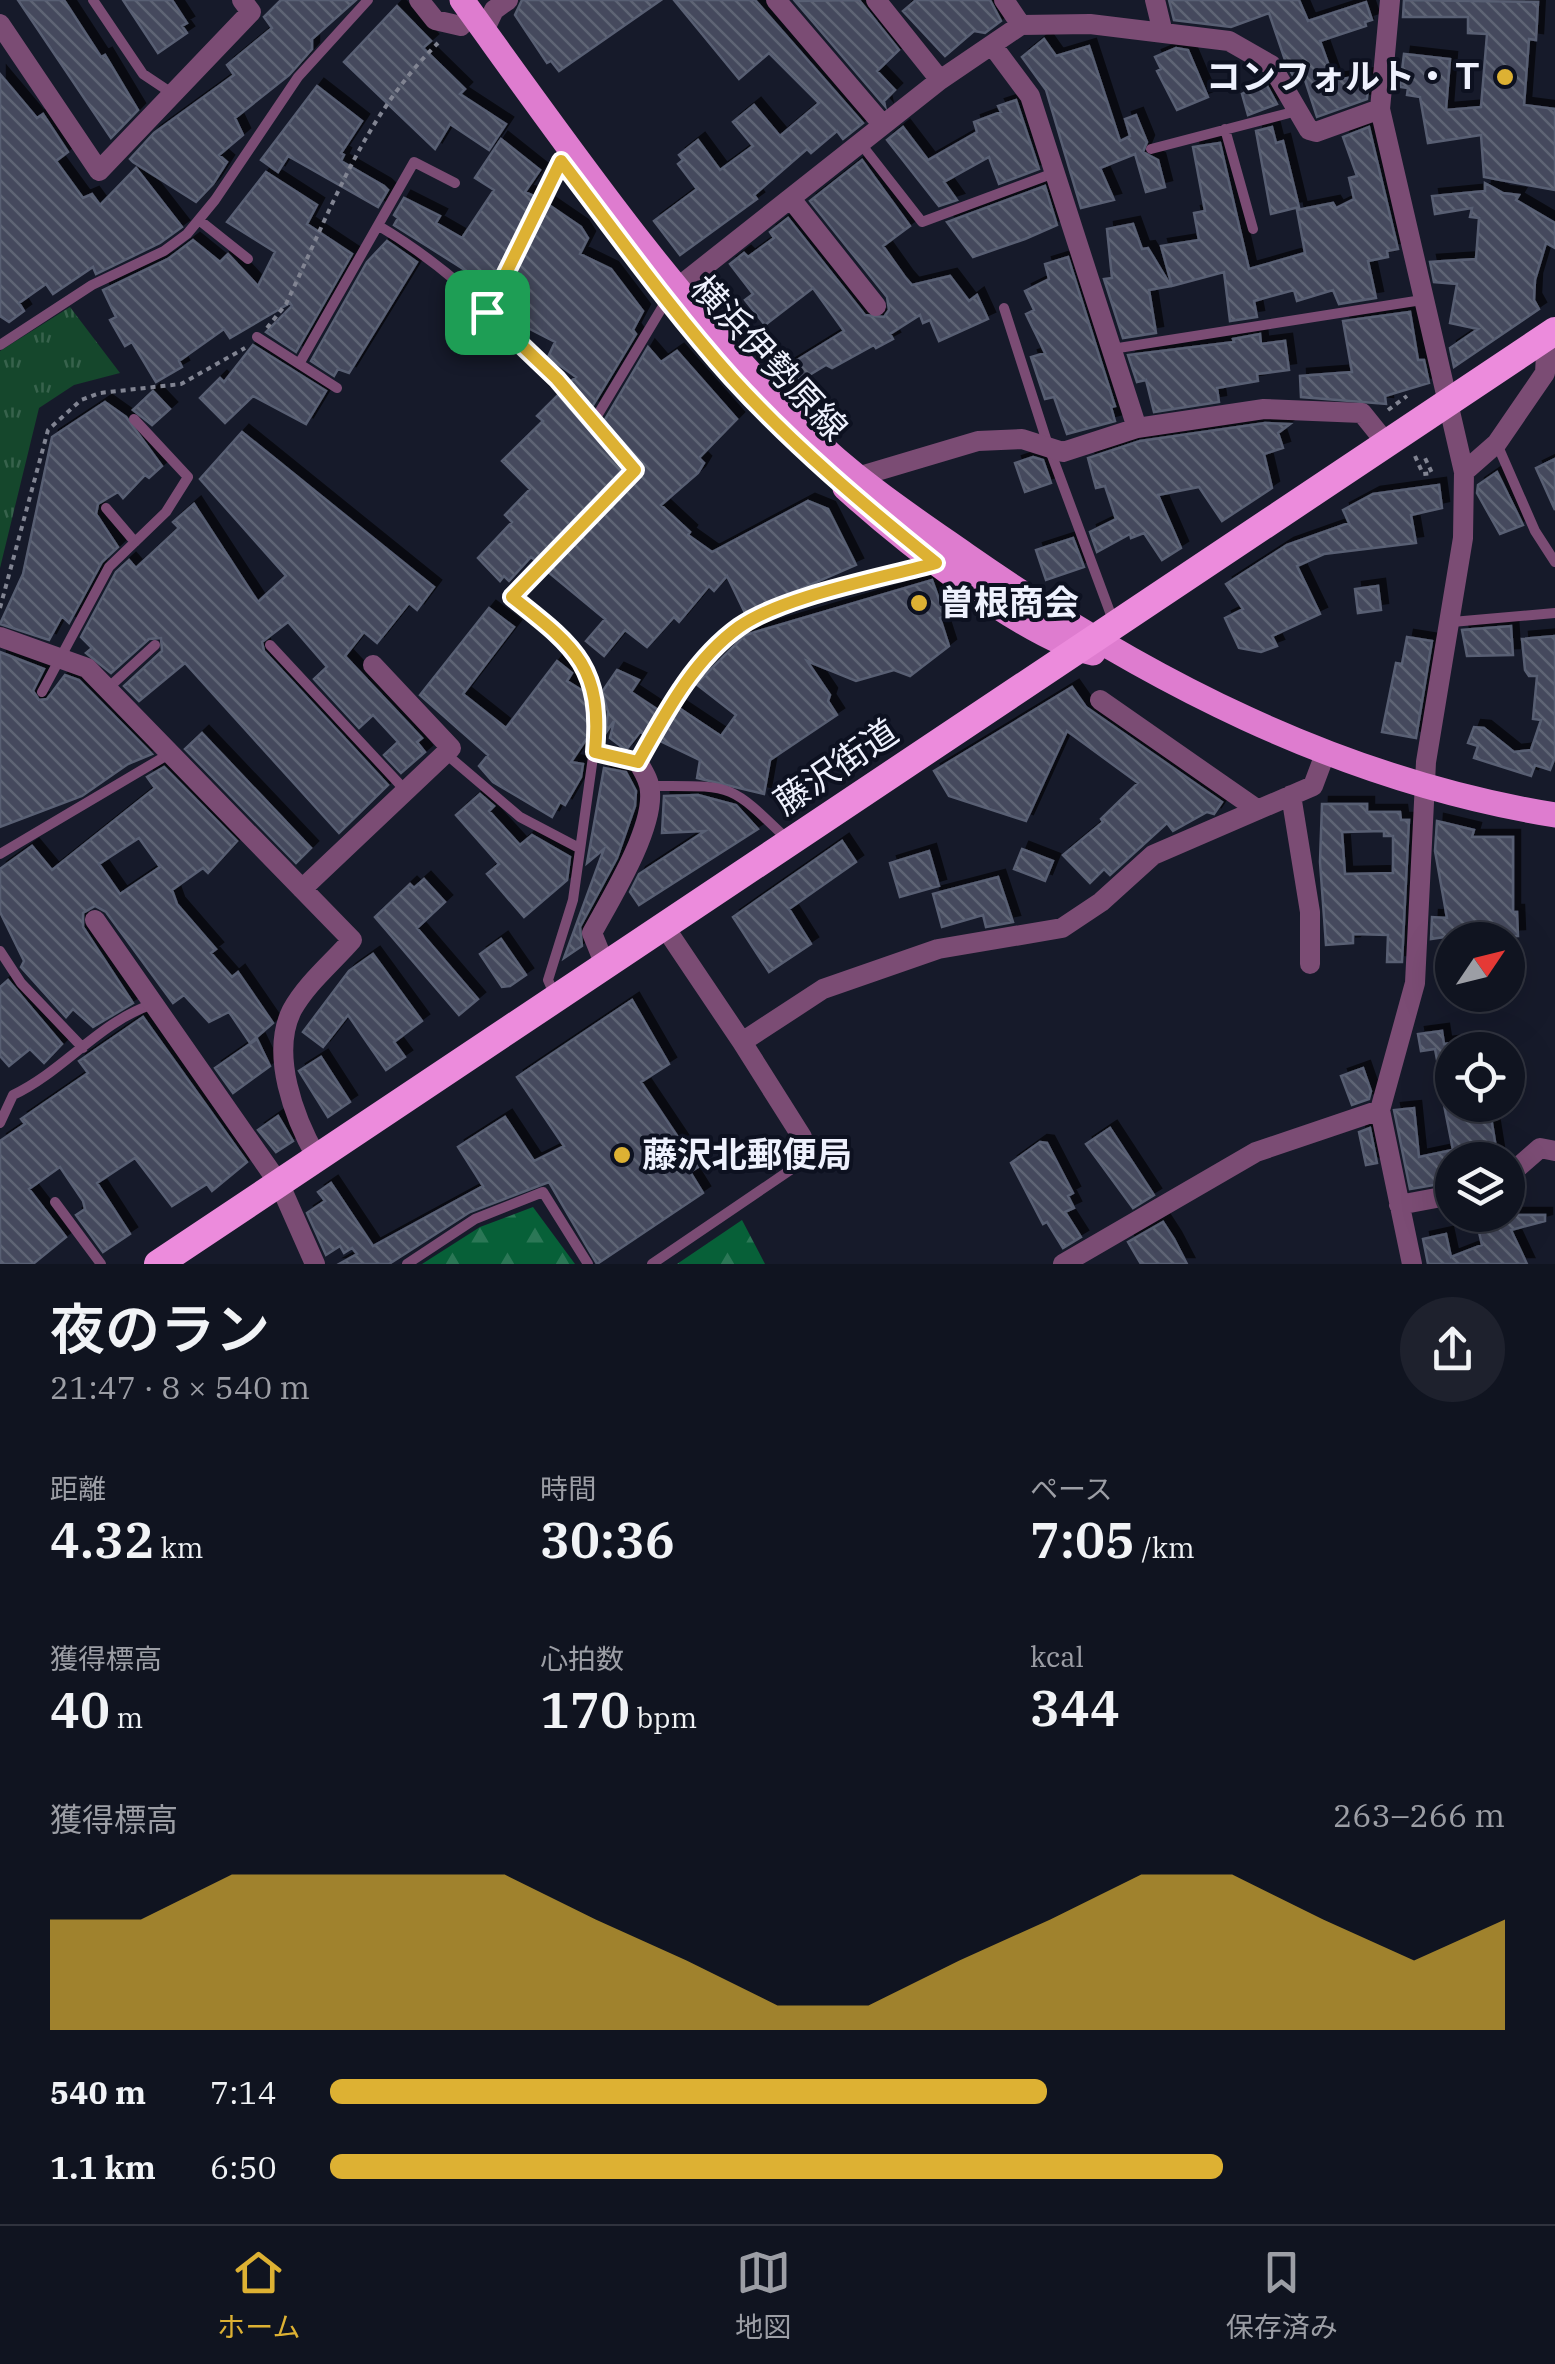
<!DOCTYPE html>
<html lang="ja">
<meta charset="utf-8">
<style>
:root{--surface:#101420;--page:#1e212d;--text:#f1f3f6;--muted:#9c9ea5;--line:#30333e;--accent:#ddb133}
body{margin:0;font-family:"IBM Plex Serif","Noto Sans JP",serif;background:var(--page);color:var(--text);height:100vh;display:flex;flex-direction:column;font-size:38px;white-space:nowrap}
*{box-sizing:border-box;margin:0}
p{font-size:32px;color:var(--muted)}
.icon{flex:none;width:55px;height:55px;fill:none;stroke:currentColor;stroke-width:2;stroke-linecap:round;stroke-linejoin:round}
.map{position:relative;height:1264px;overflow:hidden}
.drawer{display:flex;flex-direction:column;background:var(--surface);flex:1}
.drawer>*{flex:none}
.needle{width:65px;rotate:55deg}
.controls{position:absolute;left:1435px;top:922px;display:grid;gap:20px}
.controls a{display:grid;place-items:center;width:90px;height:90px;border-radius:50%;background:var(--surface);box-shadow:0 10px 40px #0002,0 0 0 2px var(--line);font-size:50px}
.pin{position:absolute;display:grid;place-items:center;width:85px;height:85px;color:#fff;margin:-42px;border-radius:20px;box-shadow:0 5px 15px #0006}
.round{display:grid;place-items:center;flex:none;width:105px;height:105px;border-radius:52px;background:var(--page)}
.headline{display:flex;align-items:center;justify-content:space-between;height:170px;padding:0 50px}
h1{font-size:55px;font-weight:600;line-height:75px}
.stats{display:grid;grid-template-columns:repeat(3,1fr);gap:15px;height:170px;padding:10px 50px}
.stats div{display:grid;align-content:center}
.stats b{font-size:50px;font-weight:600}
.stats small{font-size:28px;font-weight:400}
.stats p{font-size:28px}
.chart{height:280px;padding:20px 50px}
.chart p{display:flex;justify-content:space-between}
.chart svg{width:100%;height:180px;margin-top:10px;fill:var(--accent);opacity:.7}
ul{padding:0 50px;list-style:none;font-size:32px}
li{display:grid;grid-template-columns:160px 120px 1fr;align-items:center;height:75px}
li i{height:25px;border-radius:12px;background:var(--accent)}
.dock{display:flex;justify-content:space-around;align-items:center;height:140px;border-top:2px solid var(--line);background:var(--surface);font-size:28px;color:var(--muted)}
.dock a{display:grid;justify-items:center;gap:5px}
.dock .current{color:var(--accent)}
.map>svg:first-child{display:block}
.grass{fill:url(#grass-tufts)}
.forest{fill:url(#forest-firs)}
.building{fill:url(#building-back-hatch);stroke:#595f73;stroke-width:2.5;fill-rule:evenodd;filter:url(#shadow)}
.lines{fill:none;stroke-linecap:round;stroke-linejoin:round}
.path{stroke:#818492;stroke-width:4;stroke-dasharray:5 5;stroke-linecap:butt}
.service{stroke:#7b4c74;stroke-width:10}
.minor{stroke:#7b4c74;stroke-width:20}
.primary{stroke:#de7ccf;stroke-width:25}
.trunk{stroke:#ec8bdc;stroke-width:28}
.route-casing{stroke:#fff;stroke-width:20}
.route{stroke:#ddb133;stroke-width:12}
.poi-dot{fill:#ddb133;stroke:#0d1120;stroke-width:4}
.labels{text-anchor:middle;stroke-width:8;stroke-linejoin:round;paint-order:stroke}
.poi-label{font-size:35px;font-weight:bold;fill:#eef1fd;stroke:#0d1120;text-anchor:start}
.street-label{font-size:35px;fill:#eef1fd;stroke:#0d1120}
</style>
<div class="map">
<svg width="1555" height="1264" viewBox="0 0 1555 1264">
<defs>
<pattern id="grass-tufts" width="24" height="20" patternUnits="userSpaceOnUse" patternTransform="scale(2.5)"><rect width="24" height="20" fill="#15472c"/><path d="M3 7l-1-3M5 7V3M7 7l1-3M15 17l-1-3M17 17v-4M19 17l1-3" fill="none" stroke="#37624c"/></pattern>
<pattern id="forest-firs" width="22" height="20" patternUnits="userSpaceOnUse" patternTransform="scale(2.5)"><rect width="22" height="20" fill="#076038"/><path d="M5 1l3.5 6h-7zM16 11l3.5 6h-7z" fill="#2b7756"/></pattern>
<pattern id="building-back-hatch" width="6" height="6" patternUnits="userSpaceOnUse" patternTransform="scale(2.5)"><rect width="6" height="6" fill="#444a5d"/><path d="M-1 5l2 2M0 0l6 6M5-1l2 2" fill="none" stroke="#5f6575"/></pattern>
<filter id="shadow"><feDropShadow dx="7" dy="-7" stdDeviation="0" flood-color="#0009"/></filter>
</defs>
<rect width="100%" height="100%" fill="#161a2a"/>
<path class="grass" d="M70,307L120,373L74,385L39,408L0,568V351Z"/>
<path class="forest" d="M533,1207L575,1264H422L480,1227Z
M742,1220L765,1264H677Z"/>
<path class="building" d="M18,0H64L101,57L105,55L138,110L111,138Z
M123,0H172L187,23L182,26L187,33L158,53Z
M281,0H356L312,39V49L289,75L235,118L243,135L219,155L227,162L213,184L196,202L133,162L130,159L154,133L234,75L227,65L272,28L264,17Z
M522,0H661L559,71L551,61L547,63L515,15Z
M674,0H755L863,123L843,139L837,131L811,153L807,149L754,195L757,199L680,255L654,221L697,189L678,164L683,160L679,155L698,140L720,170L753,146L733,122L754,105L780,136L819,103L769,53L739,79Z
M859,0L899,50L877,71L895,90L884,101L885,106L795,1Z
M916,0H990L1001,21L985,33L974,31L945,56L903,11Z
M1169,0H1299L1308,21L1366,2L1372,20L1365,22L1366,26L1320,41L1334,80L1369,75L1367,99L1317,117L1305,80L1297,83L1286,63L1269,13L1231,27L1174,20Z
M1404,0L1538,2L1536,40L1529,39L1524,105L1555,109V190L1484,177L1481,135L1428,143L1420,97L1407,95L1408,88L1400,87L1404,54L1450,59L1446,110L1481,107L1487,34L1468,33V17H1403Z
M397,6L431,41L423,48L465,89L460,94L506,124L489,150L450,124L435,149L344,62Z
M1044,39L1056,56L1089,46L1120,141L1130,136L1125,119L1136,115L1147,142L1143,152L1158,160L1165,187L1146,192L1135,154L1100,168L1114,200L1081,208L1046,90L1022,57Z
M1176,48L1188,50L1208,97L1177,110L1157,71L1161,69L1155,57Z
M0,74L37,118L43,114L68,152L56,161L83,198L92,194L100,205L136,168L182,227L160,243L96,274L93,267L53,294L46,284L19,303L24,311L9,322L0,316Z
M1265,82L1277,104L1248,115L1242,94Z
M317,86L362,121L341,153L344,155L341,161L384,186L388,190L378,207L288,156L278,172L261,160Z
M1016,100L1039,169L999,184L989,157L944,182L957,200L939,206L887,140L903,127L928,160L977,132L974,122L1001,112L998,106Z
M1272,127L1276,143L1283,141L1299,207L1271,214L1256,131Z
M1369,127L1398,249L1387,251L1388,257L1368,261L1376,298L1339,304L1333,290L1297,301L1294,290L1254,301L1257,317L1230,321L1224,272L1172,286L1161,246L1199,240L1194,213L1205,211L1193,147L1220,143L1249,269L1305,253L1297,210L1333,203L1336,208L1354,199L1349,178L1357,176L1343,137Z
M501,139L540,170L525,192L534,196L490,286L394,225L398,218L394,215L404,198L440,216L436,223L462,238L494,190L475,178Z
M862,160L910,226L883,246L905,277L912,285L950,276L969,301L977,295L988,319L939,341L930,320L923,323L920,315L890,334L893,339L876,348L874,345L832,368L826,365L796,383L786,367L844,331L813,288L765,325L745,300L753,294L730,264L744,253L748,257L774,238L770,232L788,218L865,315L884,317L889,310L887,297L810,201Z
M266,172L317,205L307,224L352,254L296,352L266,332L292,306L290,303L230,338L224,329L179,361L182,367L156,382L132,342L125,346L110,320L116,317L103,290L168,259L193,240L220,262L228,254L258,286L275,252L227,222Z
M1485,183L1503,193L1519,195L1516,200L1555,223V248L1546,243L1535,280L1534,300L1539,309L1454,367L1450,348L1478,329L1450,323L1457,284L1434,282L1430,262L1476,259L1479,218L1470,217L1472,208L1435,214L1432,196L1485,191Z
M1045,186L1057,225L1025,239L973,257L947,222Z
M549,205L581,227L588,238L580,254L611,269L643,311L633,330L636,334L592,407L570,382L576,377L548,357L555,342L522,325L499,307Z
M1133,224L1142,249L1148,248L1171,286L1149,290L1156,333L1123,338L1104,279L1112,278L1107,229Z
M387,241L417,262L349,373L338,369L334,376L311,361L367,262Z
M1068,257L1115,406L1111,407L1115,421L1067,434L1054,397L1045,399L1031,357L1045,353L1026,314L1034,310L1025,291L1049,279L1045,264Z
M1410,312L1418,360H1424L1429,383L1385,396L1386,404L1301,397L1300,376L1352,372L1343,321Z
M1260,334L1261,344L1285,341L1289,370L1257,374L1258,381L1217,388L1219,402L1154,412L1146,380L1137,382L1128,355L1234,342L1233,339Z
M253,345L326,391L306,424L253,396L225,423L200,398L220,378L224,382Z
M648,347L661,362L677,351L737,419L699,458L704,463L698,473L661,505L690,532L688,535L712,552L808,501L828,509L856,565L745,613L727,576L714,591L709,586L679,622L674,617L647,647L625,630L604,656L586,641L605,619L548,572L643,472L642,463L604,421Z
M153,391L170,409L152,425L133,410Z
M558,395L623,469L535,560L531,557L509,581L504,576L500,581L478,558L512,522L505,515L530,489L502,461L543,421L537,416Z
M105,402L126,417L162,466L149,478L145,475L123,498L118,492L98,504L96,514L118,547L102,562L69,623L62,616L49,640L0,624L23,574L52,437Z
M1265,423L1290,424L1278,433L1283,448L1264,454L1272,488L1222,521L1199,487L1158,495L1181,548L1162,560L1144,533L1131,538L1130,534L1097,552L1090,532L1116,519L1105,486L1096,488L1088,458L1140,441Z
M242,432L434,587L417,610L409,603L377,643L364,632L345,656L422,738L417,742L425,752L401,773L384,755L398,742L373,715L359,728L314,679L327,667L288,622L262,642L264,651L388,785L339,833L185,663L139,701L124,686L162,651L161,638L149,639L111,673L86,653L92,648L81,637L116,572L129,560L136,568L179,528L173,522L194,504L258,602L286,576L200,479Z
M1033,457L1043,460L1051,483L1025,492L1015,463Z
M1555,459V510L1536,468Z
M1497,472L1523,525L1500,534L1477,493L1478,485Z
M1439,485L1442,508L1411,515L1416,543L1324,554L1297,566L1320,614L1272,636L1277,646L1261,652L1239,648L1225,618L1243,609L1226,584L1287,545L1349,523L1343,510L1373,494Z
M1073,538L1084,567L1046,580L1036,550Z
M932,580L945,616L940,618L949,646L910,676L894,670L856,681L807,661L830,695L828,701L837,715L770,760L764,794L697,778L700,760L660,741L679,708L721,736L736,715L696,684L745,635Z
M1378,586L1381,610L1358,613L1355,589Z
M489,608L514,627L463,694L506,728L557,661L572,673L567,681L583,691L590,715L587,738L571,762L583,764L581,777L565,805L560,802L552,817L493,782L479,766L488,755L420,695Z
M1511,626L1513,655L1467,656L1462,630Z
M1555,636V757L1550,770L1535,765L1531,776L1474,758L1478,746L1468,743L1474,727L1484,728L1514,752L1531,750L1541,720L1533,719L1537,676H1529L1525,670L1522,639Z
M1407,637L1432,641L1416,738L1382,732L1396,663L1402,664Z
M0,652L44,669L33,691L39,700L47,699L65,675L79,680L152,754L128,764L82,796L0,827Z
M617,670L639,680L631,692L658,710L644,734L640,732L626,750L610,738L614,721L605,734L608,712L602,692Z
M1072,687L1086,707L1222,802L1214,814L1207,812L1173,831L1167,823L1110,875L1104,869L1090,883L1063,855L1103,822L1101,819L1138,783L1067,731L1026,821L949,796L934,771Z
M202,733L311,848L296,863L185,749Z
M164,767L237,841L208,873L203,868L172,890L177,904L216,949L211,953L232,977L238,972L273,1023L250,1043L229,1012L209,1022L184,995L173,1003L106,912L95,906L83,913V927L133,1003L93,1027L73,1009L66,1017L21,967L24,961L0,912V869L32,846L52,870L155,788L147,777ZM139,838L160,867L120,894L99,864Z
M604,768L626,772L636,791L635,806L617,858L580,927L582,946L564,958L604,849L587,863Z
M480,794L494,806L489,811L520,845L532,835L570,857L567,880L524,917L487,874L499,864L456,815Z
M698,795L736,805L758,829L639,905L630,892L639,874L705,831L662,833L664,796Z
M1322,804H1367V812H1400L1401,820H1409L1402,962H1387L1388,935L1353,934V943L1326,945L1320,862ZM1384,831V836H1393V873L1345,874L1342,832Z
M1437,821L1474,830L1472,837H1513V912H1517L1518,936L1493,937V930L1431,939L1432,917L1447,918L1435,851Z
M842,841L856,862L789,909L811,944L769,972L733,917Z
M1022,849L1053,861L1045,881L1014,869Z
M929,851L939,886L900,897L890,863Z
M998,877L1013,922L986,927L983,915L942,927L933,894Z
M424,879L445,902L417,928L478,999L459,1015L375,917L410,884L414,888Z
M501,939L526,975L510,986L502,987L480,954Z
M373,954L422,1021L394,1042L405,1057L386,1070L348,1015L323,1047L303,1032L349,971Z
M8,980L62,1044L44,1063L30,1049L9,1066L0,1056V987Z
M632,1000L669,1064L641,1082L698,1167L690,1172L703,1193L597,1264L549,1182L470,1212L389,1264H339L357,1254L352,1248L344,1253L340,1246L326,1255L307,1213L325,1201L318,1192L331,1183L373,1246L483,1186L458,1147L505,1117L534,1161L564,1146L517,1077Z
M143,1017L247,1162L212,1191L207,1184L172,1206L135,1158L97,1183L130,1234L103,1252L76,1215L85,1209L83,1201L60,1167L29,1189L66,1237L33,1264H0V1141L25,1124L21,1119L88,1073L79,1061Z
M1442,1031L1444,1044L1452,1043V1096L1444,1097L1435,1049L1421,1051L1418,1034Z
M257,1039L270,1066L233,1093L215,1068Z
M321,1057L350,1102L328,1117L299,1071Z
M1363,1068L1371,1091L1369,1099L1352,1105L1341,1076Z
M1444,1105H1489L1498,1160H1455Z
M1414,1108L1419,1157L1452,1150V1182L1410,1189L1394,1110Z
M278,1116L293,1141L276,1152L258,1130Z
M1110,1128L1154,1195L1133,1208L1086,1144Z
M1370,1128L1377,1163L1366,1165L1359,1132Z
M1040,1142L1047,1143L1073,1193L1068,1196L1074,1208L1065,1212L1081,1237L1063,1248L1047,1222L1043,1224L1011,1163Z
M1475,1215H1545V1221L1511,1230L1527,1264H1428L1423,1239L1446,1234L1451,1257L1482,1245Z
M1163,1222L1174,1239L1187,1264H1141L1128,1242Z"/>
<g class="lines">
<path class="path" d="M267,328L286,304C331,210 363,117 438,43
M1388,410L1407,396
M1415,456L1423,474L1432,473L1425,458
M0,608L48,430L81,400L100,393L181,384L245,348"/>
<path class="service" d="M93,0L143,74L173,94
M1225,129L1253,229
M861,144L922,222L1054,173
M1151,149L1297,111
M199,220L248,259
M379,226C480,285 559,382 635,469L512,597L571,643L583,662L599,714L573,900L548,980L555,996
M1004,308L1048,445L1114,623
M487,312L561,161
M257,337L337,388
M0,345L92,285L164,251L187,234L215,200L298,77L368,0
M1112,349L1422,300
M299,364L414,162L455,183
M594,421L666,301
M1497,444L1535,531L1555,562
M106,508L135,542
M1452,622L1555,613
M270,645L405,790
M107,689L155,645
M42,692L109,567L166,512L188,477L134,419
M595,752L638,762C665,714 693,659 739,627C783,596 877,579 930,564
M446,754L520,817L579,848
M650,786C735,786 728,782 789,841
M0,854L169,754
M0,951L21,983L83,1048
M0,1123L13,1095C64,1071 99,1022 153,1004
M55,1202L101,1264
M407,1264L475,1219L543,1192L588,1264
M652,1264L802,1162"/>
<path class="minor" d="M419,0L435,20L461,26
M776,0L883,125
M876,0L940,80
M1004,0L1021,25
M1155,0L1163,33
M1390,0L1380,109L1464,472
M0,24L99,171L251,12L242,0
M484,31L494,10L508,0
M992,45L1030,96L1137,428
M791,199L876,306
M677,288L940,80L1021,25L1090,24L1229,41L1271,65L1309,130L1316,132L1380,109
M857,477L978,441L1022,439L1063,452L1137,428L1264,409L1362,413L1387,444
M0,637L87,668L352,940C332,963 307,983 292,1010C270,1054 294,1118 317,1158
M1100,700L1258,810
M1291,795L1310,912V964
M302,889L451,748L373,665
M95,920L280,1185L315,1264
M664,926L742,1042
M605,965L592,933C611,898 653,831 650,792C650,781 643,771 638,762
M802,1161V1137L742,1042L823,989L938,949L1062,928L1101,902L1153,855L1313,786L1325,754
M1508,1176L1540,1148L1555,1151
M1399,1205L1452,1195
M1063,1264L1256,1152L1380,1110
M1412,1264L1380,1110L1415,983L1426,762L1463,538L1464,472L1497,443L1545,373L1547,336"/>
<path class="primary" d="M462,0C569,148 675,301 805,430C854,479 910,516 966,555C1144,679 1339,780 1555,815
M845,488C898,536 1025,639 1093,653"/>
<path class="trunk" d="M158,1264L1555,331"/>
</g>
<g class="lines">
<defs>
<path id="route" d="M561,161C617,234 670,309 732,378C794,446 864,505 936,563C882,578 783,596 739,627C693,660 665,714 638,762L595,752C603,666 574,646 512,597L635,470L557,379L487,312Z"/>
</defs>
<use href="#route" class="route-casing"/>
<use href="#route" class="route"/>
</g>
<g class="poi-dot">
<circle cx="1505" cy="77" r="10"/>
<circle cx="919" cy="603" r="10"/>
<circle cx="622" cy="1155" r="10"/>
</g>
<g class="labels">
<g class="poi-label">
<text x="1485" y="89" text-anchor="end">コンフォルト・Ｔ</text>
<text x="939" y="615">曽根商会</text>
<text x="642" y="1167">藤沢北郵便局</text>
</g>
<g class="street-label">
<text transform="translate(769 358) rotate(47)" y="12">横浜伊勢原線</text>
<text transform="translate(836 767) rotate(-34)" y="12">藤沢街道</text>
</g>
</g>
</svg>
<div class="controls">
<a><svg class="needle" viewBox="-14 -14 28 28"><path d="M0-13l5 13h-10z" fill="#e53935"/><path d="M0 13l5-13h-10z" fill="#9c9ea5"/></svg></a>
<a><svg class="icon" aria-label="locate" viewBox="0 0 24 24"><circle cx="12" cy="12" r="6"/><path d="M12 2v4M12 18v4M2 12h4M18 12h4"/></svg></a>
<a><svg class="icon" aria-label="layers" viewBox="0 0 24 24"><path d="M12 4l9 5-9 5-9-5zM3 14l9 5 9-5"/></svg></a>
</div>
<div class="pin" style="left:487px;top:312px;background:#1e9e55"><svg class="icon" aria-label="arrive" viewBox="0 0 24 24"><path d="M6 21V4h12l-3 4 3 4H6"/></svg></div>
</div>
<section class="drawer">
<div class="headline"><div><h1>夜のラン</h1><p>21:47 · 8 × 540 m</p></div><a class="round"><svg class="icon" aria-label="share" viewBox="0 0 24 24"><path d="M12 15V3M7 8l5-5 5 5M5 13v7h14v-7"/></svg></a></div>
<div class="stats">
<div><p>距離</p><b>4.32<small> km</small></b></div>
<div><p>時間</p><b>30:36</b></div>
<div><p>ペース</p><b>7:05<small> /km</small></b></div>
</div>
<div class="stats">
<div><p>獲得標高</p><b>40<small> m</small></b></div>
<div><p>心拍数</p><b>170<small> bpm</small></b></div>
<div><p>kcal</p><b>344</b></div>
</div>
<div class="chart"><p><span>獲得標高</span>263–266 m</p>
<svg viewBox="0 0 160 44" preserveAspectRatio="none"><path d="M0 44V17L10 17L20 6L30 6L40 6L50 6L60 17L70 27L80 38L90 38L100 27L110 17L120 6L130 6L140 17L150 27L160 17V44z"/></svg>
</div>
<ul>
<li><b>540 m</b>7:14<i style="width:61%"></i></li>
<li><b>1.1 km</b>6:50<i style="width:76%"></i></li>
</ul>
</section>
<nav class="dock">
<a class="current"><svg class="icon" aria-label="home" viewBox="0 0 24 24"><path d="M3 11l9-7 9 7M6 9v11h12V9"/></svg>ホーム</a>
<a><svg class="icon" aria-label="map" viewBox="0 0 24 24"><path d="M3 6l6-2 6 2 6-2v14l-6 2-6-2-6 2zM9 4v14M15 6v14"/></svg>地図</a>
<a><svg class="icon" aria-label="saved" viewBox="0 0 24 24"><path d="M7 4h10v16l-5-4-5 4z"/></svg>保存済み</a>
</nav>
